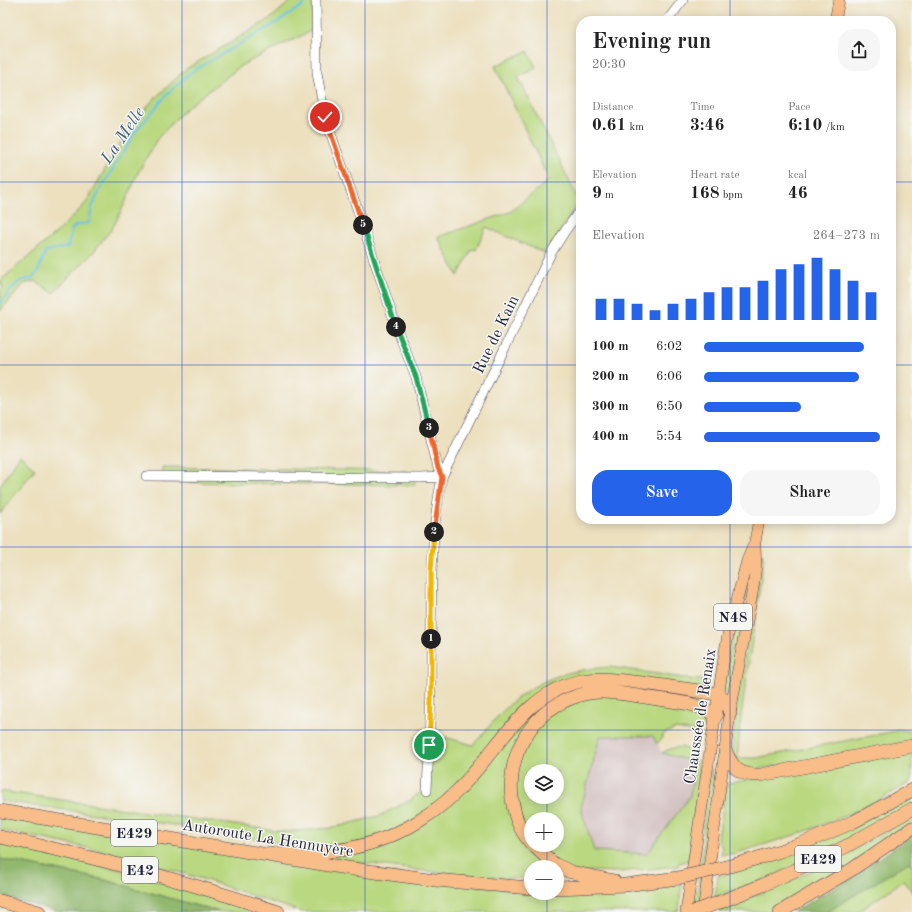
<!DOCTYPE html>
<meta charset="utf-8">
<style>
:root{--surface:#fff;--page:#f6f6f6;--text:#222;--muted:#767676;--accent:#2563eb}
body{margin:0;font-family:"Old Standard TT",serif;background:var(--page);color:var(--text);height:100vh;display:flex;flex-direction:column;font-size:15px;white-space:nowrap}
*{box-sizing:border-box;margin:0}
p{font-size:13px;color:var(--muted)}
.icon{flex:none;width:22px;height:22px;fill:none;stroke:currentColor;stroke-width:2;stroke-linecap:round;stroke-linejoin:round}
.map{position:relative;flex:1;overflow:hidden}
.sheet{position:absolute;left:576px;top:16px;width:320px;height:508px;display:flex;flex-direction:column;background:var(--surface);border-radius:16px;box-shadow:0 2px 10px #0003}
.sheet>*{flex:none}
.fabs{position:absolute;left:524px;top:764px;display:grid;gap:8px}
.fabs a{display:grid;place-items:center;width:40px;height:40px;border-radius:50%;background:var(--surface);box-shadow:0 2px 10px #0003;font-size:20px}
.pin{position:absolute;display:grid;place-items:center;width:34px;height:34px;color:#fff;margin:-17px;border:2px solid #fff;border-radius:50%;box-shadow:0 1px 4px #0007}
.km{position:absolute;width:20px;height:20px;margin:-10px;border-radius:50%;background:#222;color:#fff;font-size:11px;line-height:20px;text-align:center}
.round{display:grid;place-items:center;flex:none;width:42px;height:42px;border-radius:16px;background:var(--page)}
.summary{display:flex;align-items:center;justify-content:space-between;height:68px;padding:0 16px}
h1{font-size:22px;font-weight:600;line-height:30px}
.metrics{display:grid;grid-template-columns:repeat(3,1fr);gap:6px;height:68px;padding:4px 16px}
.metrics div{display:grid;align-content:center}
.metrics b{font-size:17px;font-weight:600}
.metrics small{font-size:11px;font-weight:400}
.metrics p{font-size:11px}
.chart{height:112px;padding:8px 16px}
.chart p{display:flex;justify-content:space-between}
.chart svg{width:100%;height:72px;margin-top:4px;stroke:var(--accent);stroke-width:6}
.cta{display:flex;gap:8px;margin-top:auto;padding:8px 16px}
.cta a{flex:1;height:46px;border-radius:16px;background:var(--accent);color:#fff;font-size:16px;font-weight:600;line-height:46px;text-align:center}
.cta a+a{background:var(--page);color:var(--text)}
ul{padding:0 16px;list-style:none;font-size:13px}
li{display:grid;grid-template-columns:64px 48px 1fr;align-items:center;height:30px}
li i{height:10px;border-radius:5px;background:var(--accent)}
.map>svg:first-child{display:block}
.industrial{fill:#d2bfc0}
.green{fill:#b9d87f;stroke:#6e7d5d;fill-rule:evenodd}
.forest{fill:#92b86e;stroke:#5a6d54}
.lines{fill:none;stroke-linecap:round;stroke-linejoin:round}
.stream{stroke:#6cc2e9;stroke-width:2}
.minor-casing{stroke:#403e4f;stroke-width:10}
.major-casing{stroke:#403e4f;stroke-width:12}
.highway-casing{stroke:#403e4f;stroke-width:14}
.minor{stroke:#fff;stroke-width:9}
.major{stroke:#f8bd89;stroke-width:11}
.highway{stroke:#f8bd89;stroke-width:13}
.highway-bridge-casing{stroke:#403e4f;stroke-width:14;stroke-linecap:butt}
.highway-bridge{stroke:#f8bd89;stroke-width:13}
.split-1-casing{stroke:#fff;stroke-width:8}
.split-2-casing{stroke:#fff;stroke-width:8}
.split-3-casing{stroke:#fff;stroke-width:8}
.split-4-casing{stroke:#fff;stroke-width:8}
.split-5-casing{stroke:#fff;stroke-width:8}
.split-6-casing{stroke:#fff;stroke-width:8}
.split-1{stroke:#f5b400;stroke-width:5}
.split-2{stroke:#f5b400;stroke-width:5}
.split-3{stroke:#f0652b;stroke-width:5}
.split-4{stroke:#22a559;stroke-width:5}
.split-5{stroke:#22a559;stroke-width:5}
.split-6{stroke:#f0652b;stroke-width:5}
.grid{fill:none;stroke:#1d4ed8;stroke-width:1;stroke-opacity:0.55}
.labels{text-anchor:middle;stroke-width:3;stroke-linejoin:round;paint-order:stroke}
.shield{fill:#f6f6f2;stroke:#626272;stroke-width:1}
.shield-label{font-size:15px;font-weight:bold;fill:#22223b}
.street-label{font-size:16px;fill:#22223b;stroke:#f6f6f2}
.water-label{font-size:17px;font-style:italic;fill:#3c5a78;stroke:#f6f6f2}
</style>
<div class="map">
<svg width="912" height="912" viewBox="0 0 912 912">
<rect width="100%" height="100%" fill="#f6f6f2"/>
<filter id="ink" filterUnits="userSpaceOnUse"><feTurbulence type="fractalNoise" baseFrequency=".025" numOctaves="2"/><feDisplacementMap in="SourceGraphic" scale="8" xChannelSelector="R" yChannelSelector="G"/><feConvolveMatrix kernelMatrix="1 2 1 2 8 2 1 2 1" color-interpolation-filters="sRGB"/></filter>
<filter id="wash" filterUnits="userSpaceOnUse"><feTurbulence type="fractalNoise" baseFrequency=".012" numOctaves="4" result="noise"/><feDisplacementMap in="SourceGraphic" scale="16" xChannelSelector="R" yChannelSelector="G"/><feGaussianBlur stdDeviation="0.9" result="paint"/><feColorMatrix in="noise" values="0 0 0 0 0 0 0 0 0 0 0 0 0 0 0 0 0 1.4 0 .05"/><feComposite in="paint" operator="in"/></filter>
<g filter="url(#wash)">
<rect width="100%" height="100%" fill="#ece0bf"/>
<path class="industrial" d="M600,736H653L662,753L696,763L690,796L647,854L594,851L581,808Z"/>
<path class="green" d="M292,0H312L313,30L242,65L185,109L157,139L138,173L126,201L113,227L91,255L53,293L35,281L24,284L0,311V291L3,288L0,281L56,233L86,203L120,143L151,102L186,69L270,19Z
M528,51L536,68L518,77L579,201L546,254L486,227L476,250L472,249L458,276L438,237L510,212L549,180L495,66Z
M20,455L35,469L0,514V486Z
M162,467L403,471L416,473L414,485L162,482Z
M753,551L729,707L723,691L731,643Z
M762,552L764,558L741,716L737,758H756L901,730L908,731H912V741L748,771L739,768L731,753L737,706Z
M611,667L690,679L699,680L704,679L700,715L704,719L705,727L694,732L676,729L665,733L657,744L653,736H600L581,808L594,851L647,854L690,796L696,763L662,753C682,742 691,747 701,767L689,860L679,863L678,866L620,872L587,871L580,880L557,879V867H531V879C460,877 391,867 321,857L320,847L286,844L167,824L0,801V791L284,832L332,828L379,816L409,801L425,789L426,732L473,745C483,735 491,723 501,713C534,679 565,670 611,667ZM531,771H557V797H531ZM531,819H557V845H531Z
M912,749V781C867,809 819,828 769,843C758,846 740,853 730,854C727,854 725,854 721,855L722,849L718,838L726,786L729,783Z
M711,768L714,783L705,846L706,850L700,912H694L703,850V826Z
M912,795V805L863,832L773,876L715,897L718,876L725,875L726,872Z
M0,817L531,893H557L682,884L679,910L675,912H301L206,880L112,853L0,830Z
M912,817V825L775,912H719L720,910L781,885L839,858Z
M0,843L117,869L261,912H219L101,879L0,859Z
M909,861L912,866V892L904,880L858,912H827Z"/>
<path class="forest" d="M912,835V866L909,862L827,912H793L856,875Z
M0,859L101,879L219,912H58L0,896Z"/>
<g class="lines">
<path class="stream" d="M0,304L9,292L20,281L32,278L37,273L46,251L68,247L72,229L76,225L89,223L92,207L100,190L136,131L169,92L191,72L278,22L305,4"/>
</g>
</g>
<g filter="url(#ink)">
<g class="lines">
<defs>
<path id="minor" d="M316,0L317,73L325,117L357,208L397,329L416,377L438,468L442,477
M667,21L683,0
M146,476L421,478L442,477
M427,790C429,749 431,709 431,668C432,604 429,540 442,477L551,253L565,231L581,209"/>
<path id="major" d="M835,21L839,0
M686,912L725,651L729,630L747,561L755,542L759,519
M703,912L730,713L753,588L756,565L755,547"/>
<path id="highway" d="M725,750C733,769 740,776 761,775L912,746
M0,811L353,869L435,880L531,888
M0,837C95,857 186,881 278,912
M531,843C520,831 514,815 512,799C507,753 532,710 577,696C603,687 632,696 658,699C678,702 699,703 716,716
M533,845L554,864L571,872L614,881
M267,855C276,854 285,852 294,852C303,852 312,852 321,852C355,850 390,839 419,821C439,809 456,794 471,776C503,740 530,691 581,681C604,677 627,681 650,684C673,687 696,691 719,694L726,702L730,713
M726,867C769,856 812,841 853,822C873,812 892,801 912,790
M557,888L625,885L678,878
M0,901L39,912
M720,902L763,885L845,847L912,809
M780,912L851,870L912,828"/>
</defs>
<use href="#minor" class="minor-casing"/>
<use href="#major" class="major-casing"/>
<use href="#highway" class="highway-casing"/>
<use href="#minor" class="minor"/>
<use href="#major" class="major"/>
<use href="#highway" class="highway"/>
<defs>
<path id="highway-bridge" d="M678,878L726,867
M693,912L720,902"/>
</defs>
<use href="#highway-bridge" class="highway-bridge-casing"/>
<use href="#highway-bridge" class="highway-bridge"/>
</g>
</g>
<g class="lines" filter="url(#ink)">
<defs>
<path id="split-1" d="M429,745L431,701V639"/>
<path id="split-2" d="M431,639V569L434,532"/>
<path id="split-3" d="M429,428L438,468L442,477L434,532"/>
<path id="split-4" d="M396,327L416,377L429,428"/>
<path id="split-5" d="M363,225L396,327"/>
<path id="split-6" d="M325,117L363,225"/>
</defs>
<use href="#split-1" class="split-1-casing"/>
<use href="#split-2" class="split-2-casing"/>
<use href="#split-3" class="split-3-casing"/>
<use href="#split-4" class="split-4-casing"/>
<use href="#split-5" class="split-5-casing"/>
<use href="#split-6" class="split-6-casing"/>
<use href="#split-1" class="split-1"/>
<use href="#split-2" class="split-2"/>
<use href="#split-3" class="split-3"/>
<use href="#split-4" class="split-4"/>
<use href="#split-5" class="split-5"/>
<use href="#split-6" class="split-6"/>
</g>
<path class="grid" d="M182,0V912M365,0V912M547,0V771M730,0V21M0,182H581M891,182H912M0,365H581M891,365H912M730,519V912M0,547H912M0,730H912M547,797V819M547,845V867M547,893V912"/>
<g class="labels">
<g class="shield">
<rect x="714" y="604" width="38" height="26" rx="3"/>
<rect x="111" y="820" width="46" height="26" rx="3"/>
<rect x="795" y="846" width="46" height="26" rx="3"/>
<rect x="122" y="857" width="36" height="26" rx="3"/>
</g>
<g class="shield-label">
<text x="733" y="622">N48</text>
<text x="134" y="838">E429</text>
<text x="818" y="864">E429</text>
<text x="140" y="875">E42</text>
</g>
<g class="street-label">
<text transform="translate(495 334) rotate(-64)" y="6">Rue de Kain</text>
<text transform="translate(699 716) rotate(-81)" y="6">Chaussée de Renaix</text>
<text transform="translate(268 837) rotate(9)" y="6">Autoroute La Hennuyère</text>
</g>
<g class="water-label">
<text transform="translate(122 135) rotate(-56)" y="6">La Melle</text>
</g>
</g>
</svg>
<div class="fabs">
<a><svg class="icon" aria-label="layers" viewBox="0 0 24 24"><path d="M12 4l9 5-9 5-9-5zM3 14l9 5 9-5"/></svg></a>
<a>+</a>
<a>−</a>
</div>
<div class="pin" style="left:429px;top:745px;background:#1e9e55"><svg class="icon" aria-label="arrive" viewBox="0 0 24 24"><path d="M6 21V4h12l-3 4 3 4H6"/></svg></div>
<div class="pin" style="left:325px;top:117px;background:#d93025"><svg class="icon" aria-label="check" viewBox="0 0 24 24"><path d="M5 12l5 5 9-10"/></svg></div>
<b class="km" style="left:431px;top:639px">1</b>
<b class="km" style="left:434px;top:532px">2</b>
<b class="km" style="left:429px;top:428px">3</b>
<b class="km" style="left:396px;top:327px">4</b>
<b class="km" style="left:363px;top:225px">5</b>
<section class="sheet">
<div class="summary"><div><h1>Evening run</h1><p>20:30</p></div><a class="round"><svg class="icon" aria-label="share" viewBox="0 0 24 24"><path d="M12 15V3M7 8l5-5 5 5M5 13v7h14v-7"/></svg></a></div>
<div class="metrics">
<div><p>Distance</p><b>0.61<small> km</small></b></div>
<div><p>Time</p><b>3:46</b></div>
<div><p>Pace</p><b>6:10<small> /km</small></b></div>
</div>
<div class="metrics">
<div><p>Elevation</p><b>9<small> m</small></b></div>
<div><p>Heart rate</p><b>168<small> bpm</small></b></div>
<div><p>kcal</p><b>46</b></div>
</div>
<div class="chart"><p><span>Elevation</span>264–273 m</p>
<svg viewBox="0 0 160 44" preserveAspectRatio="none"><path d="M5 44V31M15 44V31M25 44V34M35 44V38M45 44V34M55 44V31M65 44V27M75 44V24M85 44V24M95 44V20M105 44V13M115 44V10M125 44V6M135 44V13M145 44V20M155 44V27"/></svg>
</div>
<ul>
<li><b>100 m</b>6:02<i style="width:91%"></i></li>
<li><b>200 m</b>6:06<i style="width:88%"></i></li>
<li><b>300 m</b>6:50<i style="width:55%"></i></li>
<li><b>400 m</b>5:54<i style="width:100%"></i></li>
</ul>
<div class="cta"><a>Save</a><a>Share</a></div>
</section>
</div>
